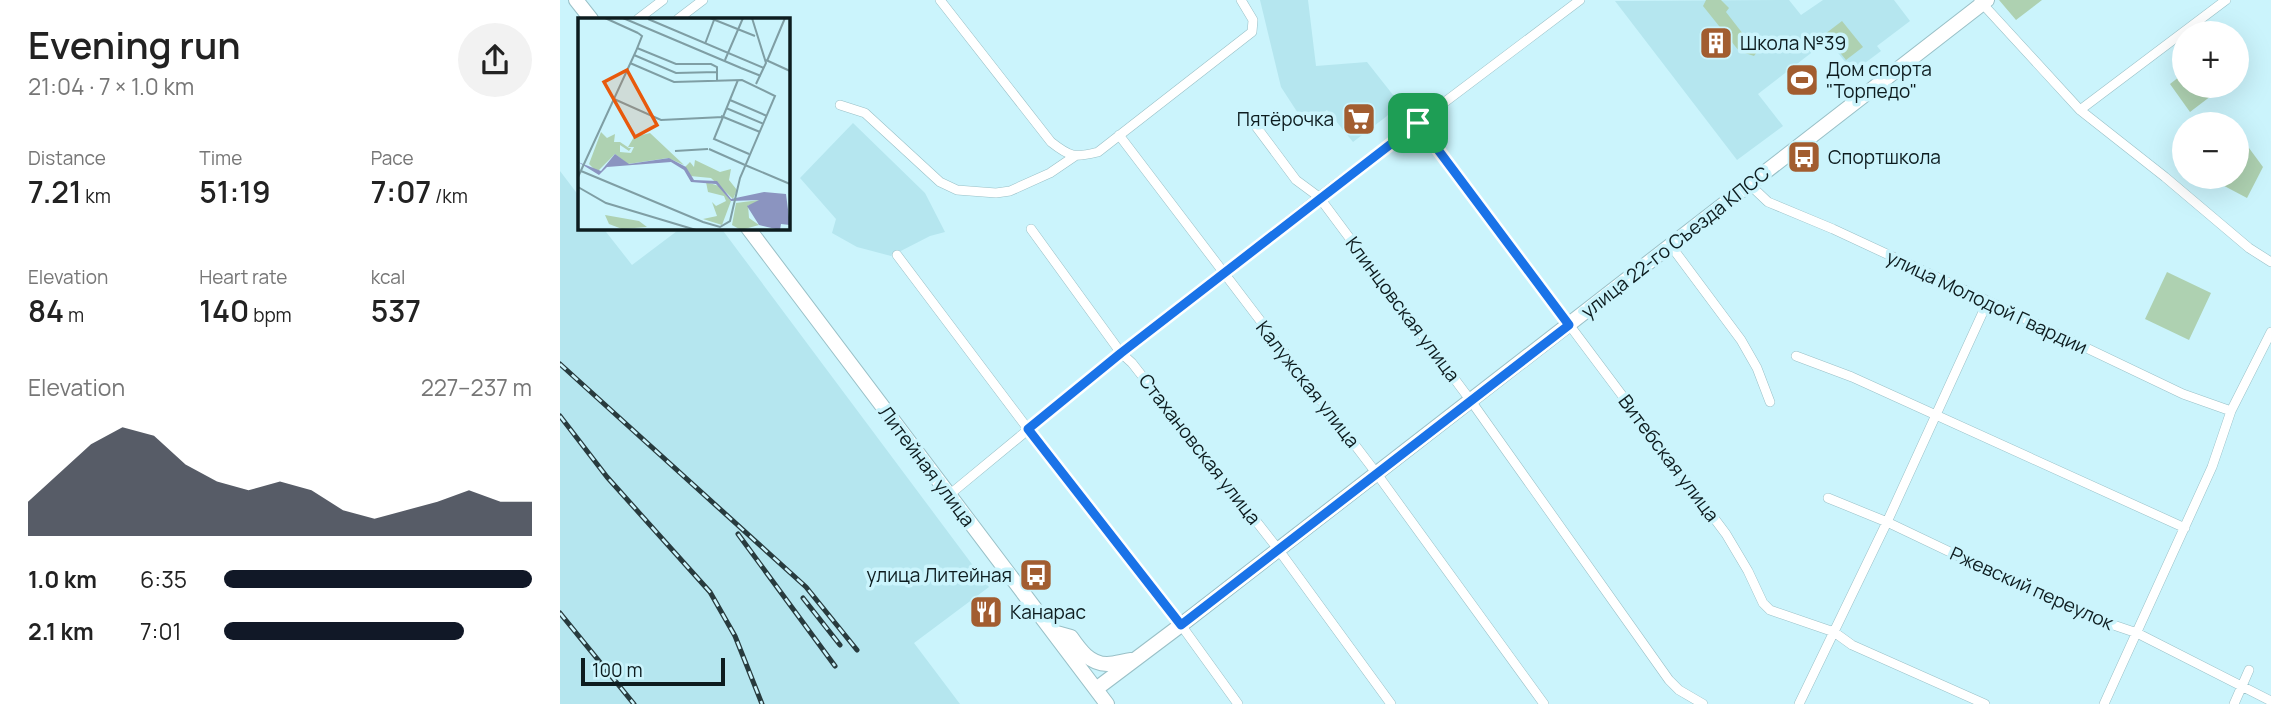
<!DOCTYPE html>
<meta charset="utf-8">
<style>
:root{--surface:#fff;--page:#f2f2f2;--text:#222;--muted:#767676;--accent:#111827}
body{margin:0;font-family:Manrope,sans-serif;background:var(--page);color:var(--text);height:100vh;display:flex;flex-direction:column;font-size:26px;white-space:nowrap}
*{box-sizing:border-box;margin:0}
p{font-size:23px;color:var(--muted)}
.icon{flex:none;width:38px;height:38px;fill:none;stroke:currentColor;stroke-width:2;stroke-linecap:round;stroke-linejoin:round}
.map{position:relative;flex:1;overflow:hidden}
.drawer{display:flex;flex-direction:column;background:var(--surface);width:560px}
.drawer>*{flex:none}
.buttons{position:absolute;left:1612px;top:21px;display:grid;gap:14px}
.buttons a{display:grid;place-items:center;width:77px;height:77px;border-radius:50%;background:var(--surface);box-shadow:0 7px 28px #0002;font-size:35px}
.scale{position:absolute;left:21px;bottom:18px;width:144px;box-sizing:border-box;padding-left:7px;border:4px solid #0d1c1f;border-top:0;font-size:19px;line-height:24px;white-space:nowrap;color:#0d1c1f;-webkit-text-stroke:5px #cbf4fc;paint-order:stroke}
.pin{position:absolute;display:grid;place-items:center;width:60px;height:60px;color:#fff;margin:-30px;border-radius:14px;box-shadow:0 4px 10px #0006}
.round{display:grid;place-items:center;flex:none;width:74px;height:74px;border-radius:37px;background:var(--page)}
.overview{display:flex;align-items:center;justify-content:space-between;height:119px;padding:0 28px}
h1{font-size:38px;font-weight:600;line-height:52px}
.figures{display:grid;grid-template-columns:repeat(3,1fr);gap:10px;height:119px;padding:7px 28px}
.figures div{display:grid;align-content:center}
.figures b{font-size:30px;font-weight:600}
.figures small{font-size:19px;font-weight:400}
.figures p{font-size:19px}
.chart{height:196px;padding:14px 28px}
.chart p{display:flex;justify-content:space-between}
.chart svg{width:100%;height:126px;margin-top:7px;fill:var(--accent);opacity:.7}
ul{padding:0 28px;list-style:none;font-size:23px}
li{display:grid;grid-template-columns:112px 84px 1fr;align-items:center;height:52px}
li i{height:18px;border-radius:9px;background:var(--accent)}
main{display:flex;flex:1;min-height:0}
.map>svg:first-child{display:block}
.built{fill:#b5e6ef}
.green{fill:#aed1b1}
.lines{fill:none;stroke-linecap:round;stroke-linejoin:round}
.minor-casing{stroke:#99c0c7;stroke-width:10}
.primary-casing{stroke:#99c0c7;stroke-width:16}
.minor{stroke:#fff;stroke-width:9}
.primary{stroke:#fff;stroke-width:14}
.rail-casing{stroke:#283b3e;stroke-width:5}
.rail{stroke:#cbf4fc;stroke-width:2.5;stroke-dasharray:8;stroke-linecap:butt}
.route-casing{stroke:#fff;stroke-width:14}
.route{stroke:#1a73e8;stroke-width:9}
.labels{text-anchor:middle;stroke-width:7;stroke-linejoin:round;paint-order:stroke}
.poi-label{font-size:19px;fill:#0d1c1f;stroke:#cbf4fc;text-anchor:start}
.street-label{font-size:19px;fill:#0d1c1f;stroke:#cbf4fc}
.inset-road{fill:none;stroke:#7f9ea4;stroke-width:2}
.view{fill:#e8590c;fill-opacity:0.15;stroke:#e8590c;stroke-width:3.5}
.inset-edge{fill:none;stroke:#0d1c1f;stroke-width:3.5}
</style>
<main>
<section class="drawer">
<div class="overview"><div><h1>Evening run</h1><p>21:04 · 7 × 1.0 km</p></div><a class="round"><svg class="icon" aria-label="share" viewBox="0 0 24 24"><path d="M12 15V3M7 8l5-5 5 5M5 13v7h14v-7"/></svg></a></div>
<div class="figures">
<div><p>Distance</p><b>7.21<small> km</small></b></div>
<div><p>Time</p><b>51:19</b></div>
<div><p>Pace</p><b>7:07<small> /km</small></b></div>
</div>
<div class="figures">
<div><p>Elevation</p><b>84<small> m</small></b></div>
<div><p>Heart rate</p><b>140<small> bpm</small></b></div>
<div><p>kcal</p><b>537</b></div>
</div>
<div class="chart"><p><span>Elevation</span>227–237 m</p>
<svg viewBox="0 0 160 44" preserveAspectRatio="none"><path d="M0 44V32L10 22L20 12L30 6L40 9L50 19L60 25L70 28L80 25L90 28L100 35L110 38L120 35L130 32L140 28L150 32L160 32V44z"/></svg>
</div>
<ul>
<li><b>1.0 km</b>6:35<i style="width:100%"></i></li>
<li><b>2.1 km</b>7:01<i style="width:78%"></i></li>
</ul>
</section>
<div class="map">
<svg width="1711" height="704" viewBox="0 0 1711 704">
<rect width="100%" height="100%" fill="#cbf4fc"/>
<path class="built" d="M700,0H748L756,66L807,62L837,100L827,116L793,142L767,110L745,124L721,87Z
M1229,0L1241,15L1263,0H1334L1350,21L1317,46L1321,51L1293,72L1268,40L1198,94L1223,126L1177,160L1055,1Z
M293,123L365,193L385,232L370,236L331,256L297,247L272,233L276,219L240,178Z
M0,171L19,196V228H43L72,265L121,228H161L429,587L354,643L400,704H0Z"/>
<path class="green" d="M1146,0H1161L1169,8L1166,12L1197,52L1194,56L1179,51L1143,6Z
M1439,0H1482L1456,20Z
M1282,21L1303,47L1286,60L1265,34Z
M1624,73V86H1664L1630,112L1610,84Z
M1689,148L1703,167L1687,198L1653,180L1657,177H1676L1677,159Z
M1607,272L1651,293L1629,340L1585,319Z"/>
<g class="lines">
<defs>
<path id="minor" d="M380,0L491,142C510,157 514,158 538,152L692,32L693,20L681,0
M1419,0L1520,110L1605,177L1689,248L1711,262
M78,19L103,0
M118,19L143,0
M280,105L305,113L380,182L397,190L436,193L450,191L490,173L515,156
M1520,110L1666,0
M689,117L736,180L759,197L911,401L1109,680L1119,690L1143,704
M858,123L1166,534L1188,571L1203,603L1210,610L1274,632L1292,645L1425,704
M559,135L817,474L984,704
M1189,184L1208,202L1273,229L1428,301L1623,394L1671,411
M471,229L561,353L572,363L718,549L831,704
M1111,246L1181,340L1197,368L1210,402
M337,255L468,429L621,625L678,704
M1236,356L1292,377L1625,528
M389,495L561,353L759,197L1020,0
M1268,498L1327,522L1518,613L1577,633L1711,701
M1239,704L1327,522L1428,301
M1544,704L1652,467L1671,411L1711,332
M1674,704L1689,670"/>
<path id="primary" d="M16,0L31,19
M188,228L547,704
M493,632L511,637C520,650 530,664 547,664C555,664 563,661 571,660
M536,689L621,625L1427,0"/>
</defs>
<use href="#minor" class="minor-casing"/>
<use href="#primary" class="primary-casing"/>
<use href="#minor" class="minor"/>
<use href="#primary" class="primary"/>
<defs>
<path id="rail" d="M0,364L246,587L297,650
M0,416L47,477L150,592L175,636L202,704
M178,534L275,666
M243,598L280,645
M0,613L74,704"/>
</defs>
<use href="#rail" class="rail-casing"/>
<use href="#rail" class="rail"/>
</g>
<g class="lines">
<defs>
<path id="route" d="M858,123L1009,325L621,625L468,429L561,353Z"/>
</defs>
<use href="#route" class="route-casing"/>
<use href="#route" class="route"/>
</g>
<defs>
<symbol id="building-square" viewBox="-11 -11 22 22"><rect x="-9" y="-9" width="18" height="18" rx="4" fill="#a25d30" stroke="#cbf4fc"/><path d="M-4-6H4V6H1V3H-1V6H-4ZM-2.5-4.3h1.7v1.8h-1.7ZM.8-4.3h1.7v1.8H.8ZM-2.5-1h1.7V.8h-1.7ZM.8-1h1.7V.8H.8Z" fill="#fff"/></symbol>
<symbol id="stadium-square" viewBox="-11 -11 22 22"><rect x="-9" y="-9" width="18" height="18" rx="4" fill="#a25d30" stroke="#cbf4fc"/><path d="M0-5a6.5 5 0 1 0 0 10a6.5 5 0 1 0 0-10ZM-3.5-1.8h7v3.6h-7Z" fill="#fff"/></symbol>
<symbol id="supermarket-square" viewBox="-11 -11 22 22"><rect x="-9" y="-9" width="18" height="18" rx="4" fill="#a25d30" stroke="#cbf4fc"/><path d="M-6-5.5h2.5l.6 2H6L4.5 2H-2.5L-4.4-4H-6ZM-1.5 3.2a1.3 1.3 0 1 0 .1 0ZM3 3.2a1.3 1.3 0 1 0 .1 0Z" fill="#fff"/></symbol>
<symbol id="bus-square" viewBox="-11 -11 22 22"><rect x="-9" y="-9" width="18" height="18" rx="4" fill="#a25d30" stroke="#cbf4fc"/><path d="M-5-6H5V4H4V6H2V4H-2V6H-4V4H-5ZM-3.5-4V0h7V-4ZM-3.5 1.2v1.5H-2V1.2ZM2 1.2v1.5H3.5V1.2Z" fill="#fff"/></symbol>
<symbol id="restaurant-square" viewBox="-11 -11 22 22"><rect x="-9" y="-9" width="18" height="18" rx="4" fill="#a25d30" stroke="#cbf4fc"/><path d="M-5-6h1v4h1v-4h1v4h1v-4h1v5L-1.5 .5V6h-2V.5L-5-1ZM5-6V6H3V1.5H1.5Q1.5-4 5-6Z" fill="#fff"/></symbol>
</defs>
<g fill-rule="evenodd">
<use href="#building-square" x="1137" y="24" width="38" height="38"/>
<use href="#stadium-square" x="1223" y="61" width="38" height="38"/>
<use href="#supermarket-square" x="780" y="100" width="38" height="38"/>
<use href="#bus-square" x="1225" y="138" width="38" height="38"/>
<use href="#bus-square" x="457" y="556" width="38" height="38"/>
<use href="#restaurant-square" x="407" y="593" width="38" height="38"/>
</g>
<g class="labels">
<g class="poi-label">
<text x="1180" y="50">Школа №39</text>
<text x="1266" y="76">Дом спорта<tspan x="1266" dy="22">"Торпедо"</tspan></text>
<text x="774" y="126" text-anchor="end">Пятёрочка</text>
<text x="1268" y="164">Спортшкола</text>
<text x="452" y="582" text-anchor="end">улица Литейная</text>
<text x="450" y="619">Канарас</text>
</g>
<g class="street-label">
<text transform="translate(1115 242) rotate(-38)" y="7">улица 22-го Съезда КПСС</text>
<text transform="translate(1427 302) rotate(25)" y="7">улица Молодой Гвардии</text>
<text transform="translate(843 309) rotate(53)" y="7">Клинцовская улица</text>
<text transform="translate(748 384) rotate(52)" y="7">Калужская улица</text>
<text transform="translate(640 449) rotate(52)" y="7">Стахановская улица</text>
<text transform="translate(1109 458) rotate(53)" y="7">Витебская улица</text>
<text transform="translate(367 466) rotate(53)" y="7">Литейная улица</text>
<text transform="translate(1472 588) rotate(24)" y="7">Ржевский переулок</text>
</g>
</g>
<g transform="translate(18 18)">
<rect width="212" height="212" fill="#cbf4fc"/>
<path d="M23,114L29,120L37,116L36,124H42L51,130H53L51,133L42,127V134L53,135L56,129H50L56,119L72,115L106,147L90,140L50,146L37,136L19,154L11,146ZM117,142L142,154L153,151L151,162L159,172L155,181L133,160L112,158L107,149L112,144L116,149ZM128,164L141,168L153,183L144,207L125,201L139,198L134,184L138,188L148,183L146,178L130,174ZM181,182L179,187H170L171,200L181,207L163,212L154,207L158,185ZM27,197L61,203L69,209L44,211L31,206Z" fill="#aed1b1"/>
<path d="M37,136L51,146L91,140L108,149L116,162L139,163L153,181L186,174L208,176L212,207L203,206L202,212L181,207L169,188L181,182L153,183L138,166L113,164L106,152L93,144L29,149L21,157L0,144L23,153Z" fill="#8b94c0"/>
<path class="inset-road" d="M27,0L60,15M45,0L163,50M132,0L177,18M174,0L188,45L178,66M70,1L186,50M127,26L136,2M59,30L98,46H133L139,49V62M56,37L98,55L139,54M147,42L165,0M188,42L212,53M189,43L207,0M163,50L183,58M160,62L136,121L171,136M36,81L83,102L145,99M152,82L189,98M148,90L186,106M143,98L182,114M131,131L167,147M97,133L130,131M167,147L212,166M3,153L125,204L142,209L152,203L162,160L197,78L164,62L96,64L52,45M0,159L58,33L64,18L60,15M0,169L28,185L118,212"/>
<path class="view" d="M49,52L79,107L57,119L26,64Z"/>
<rect width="212" height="212" class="inset-edge"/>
</g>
</svg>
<div class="buttons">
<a>+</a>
<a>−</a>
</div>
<div class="scale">100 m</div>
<div class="pin" style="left:858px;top:123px;background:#1e9e55"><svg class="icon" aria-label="arrive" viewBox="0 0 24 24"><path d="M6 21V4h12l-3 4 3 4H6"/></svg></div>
</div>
</main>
